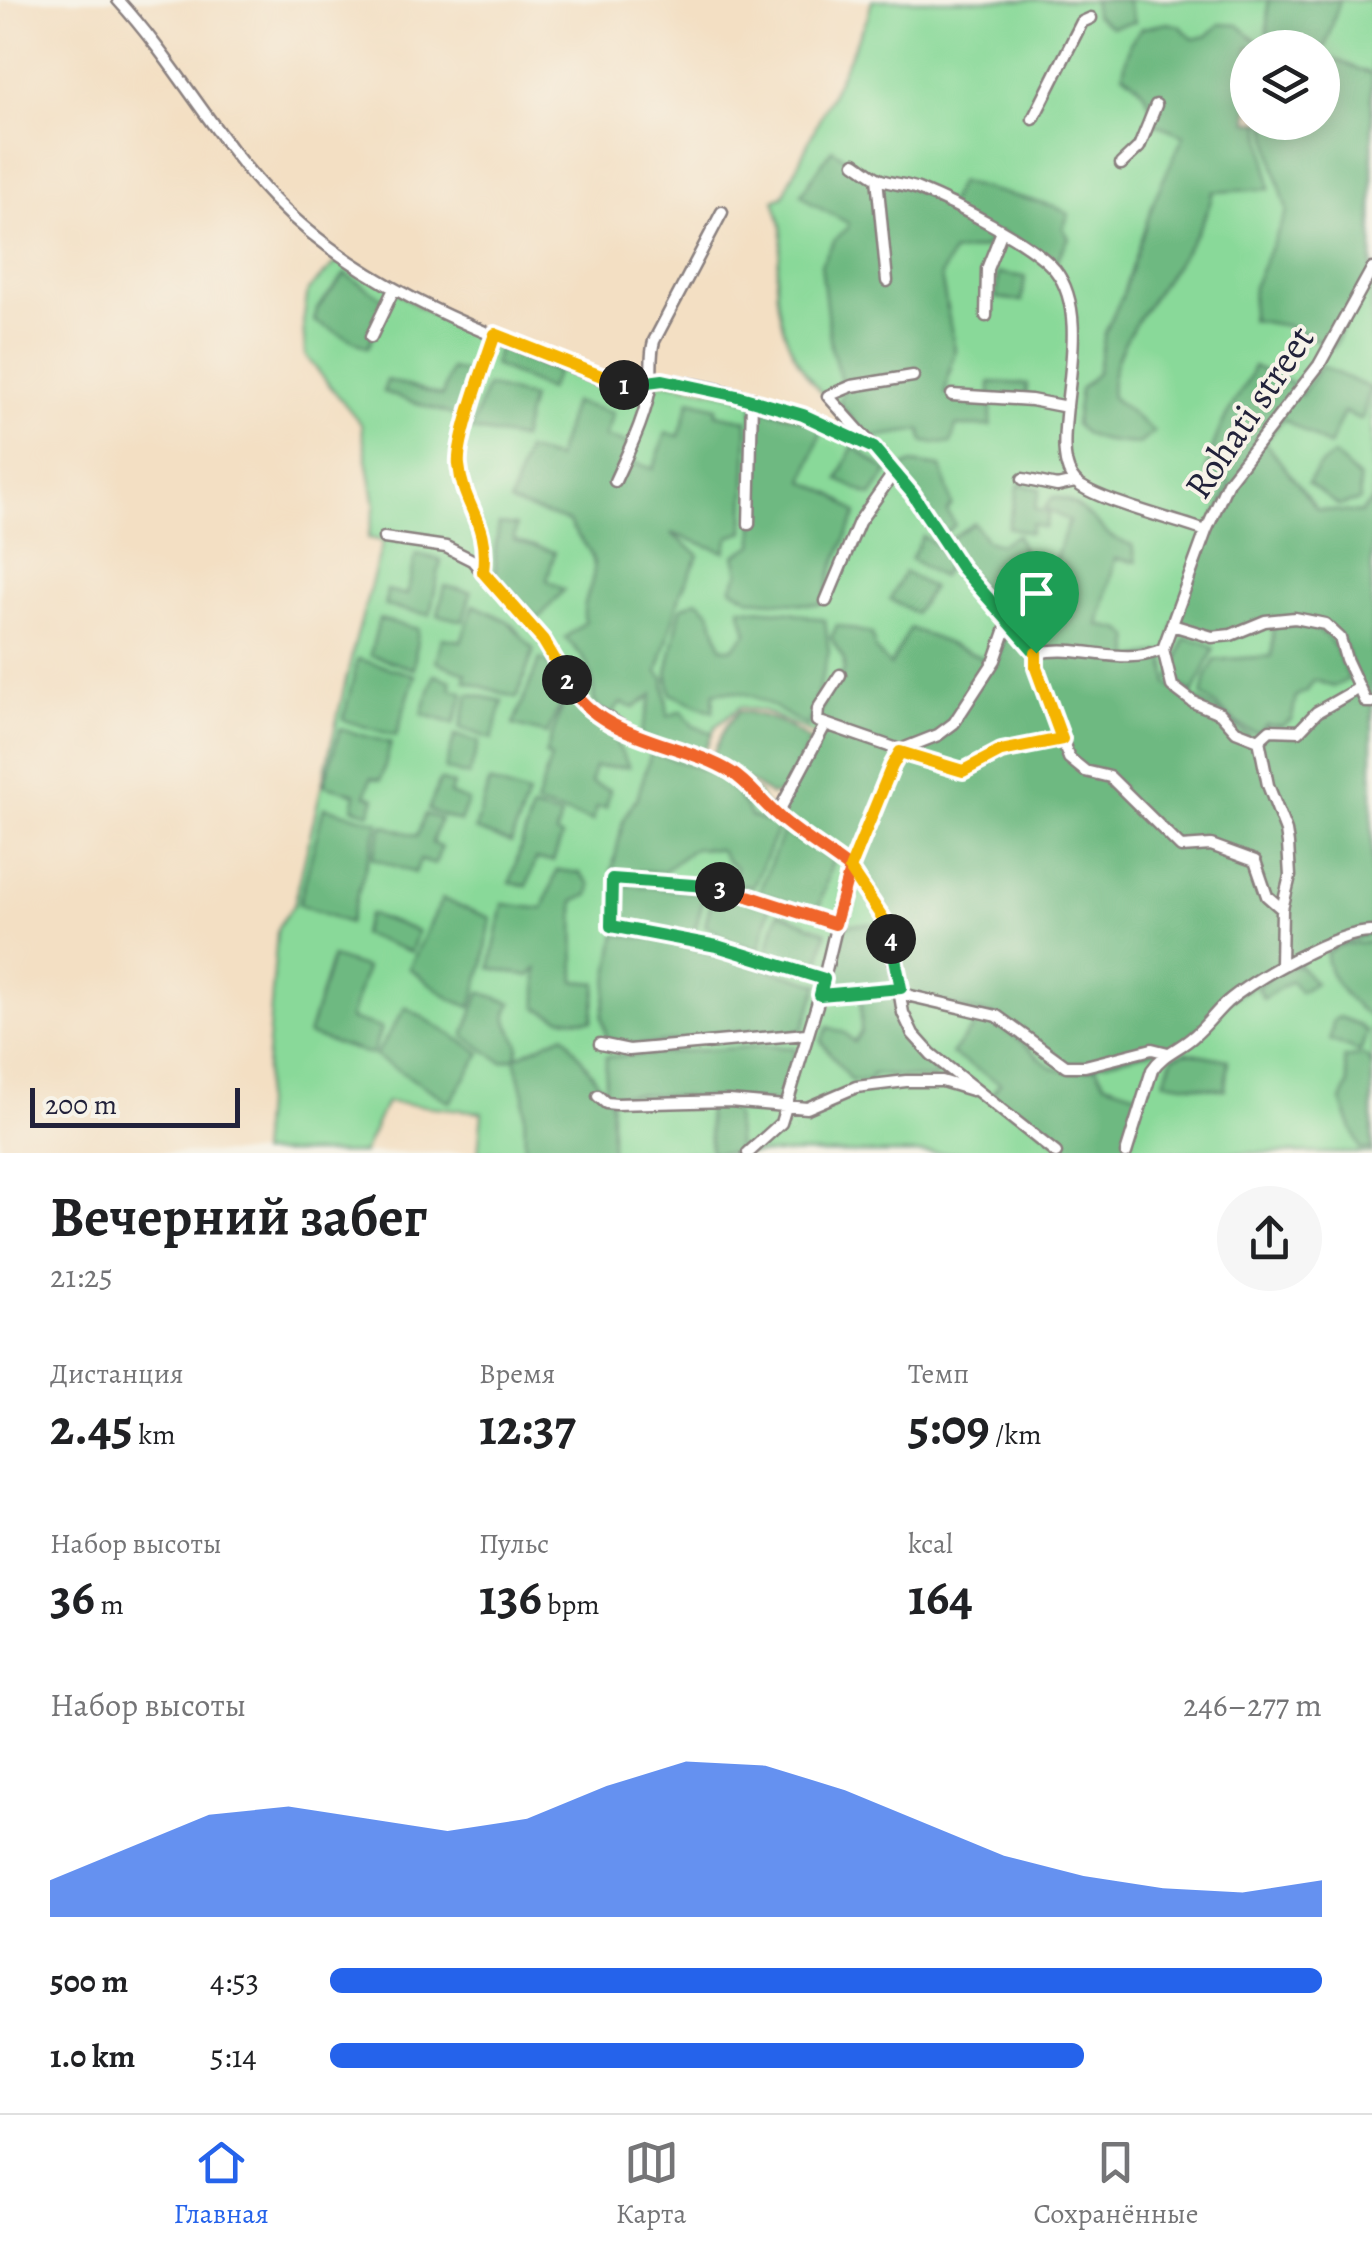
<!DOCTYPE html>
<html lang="ru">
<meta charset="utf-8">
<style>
:root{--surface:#fff;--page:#f6f6f6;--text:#202124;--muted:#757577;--line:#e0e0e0;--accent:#2563eb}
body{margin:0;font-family:Alegreya,serif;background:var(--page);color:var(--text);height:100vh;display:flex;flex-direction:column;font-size:38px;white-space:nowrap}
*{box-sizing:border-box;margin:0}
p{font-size:32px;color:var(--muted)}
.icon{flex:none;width:55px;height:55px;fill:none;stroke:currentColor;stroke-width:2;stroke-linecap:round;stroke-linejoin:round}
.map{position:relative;height:1153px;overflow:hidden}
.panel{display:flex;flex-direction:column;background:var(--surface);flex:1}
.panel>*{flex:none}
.fabs{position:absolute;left:1230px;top:30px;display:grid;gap:20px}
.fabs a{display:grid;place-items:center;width:110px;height:110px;border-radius:50%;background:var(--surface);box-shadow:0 5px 25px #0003;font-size:50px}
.scale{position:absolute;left:30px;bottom:25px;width:210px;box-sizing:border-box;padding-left:10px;border:5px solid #22223b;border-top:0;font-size:28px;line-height:35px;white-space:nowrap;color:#22223b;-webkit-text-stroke:8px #f7f3e8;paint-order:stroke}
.pin{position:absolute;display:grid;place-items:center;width:85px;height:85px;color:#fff;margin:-102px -42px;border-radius:50% 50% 50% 0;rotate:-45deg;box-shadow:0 0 10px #0007}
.pin .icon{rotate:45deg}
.km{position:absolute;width:50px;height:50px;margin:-25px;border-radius:50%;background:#222;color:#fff;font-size:28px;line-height:50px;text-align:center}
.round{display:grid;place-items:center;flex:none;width:105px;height:105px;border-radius:52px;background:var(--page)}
.head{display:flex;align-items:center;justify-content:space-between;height:170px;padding:0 50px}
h1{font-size:55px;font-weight:600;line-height:75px}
.stats{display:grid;grid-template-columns:repeat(3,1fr);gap:15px;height:170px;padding:10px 50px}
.stats div{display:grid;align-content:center}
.stats b{font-size:50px;font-weight:600}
.stats small{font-size:28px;font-weight:400}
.stats p{font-size:28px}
.chart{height:280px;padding:20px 50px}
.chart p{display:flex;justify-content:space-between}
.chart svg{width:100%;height:180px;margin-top:10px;fill:var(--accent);opacity:.7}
ul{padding:0 50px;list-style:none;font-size:32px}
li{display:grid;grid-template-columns:160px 120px 1fr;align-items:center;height:75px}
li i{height:25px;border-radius:12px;background:var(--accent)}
.menu{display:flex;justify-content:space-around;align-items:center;height:140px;border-top:2px solid var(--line);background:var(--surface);font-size:28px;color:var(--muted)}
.menu a{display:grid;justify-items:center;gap:5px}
.menu .current{color:var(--accent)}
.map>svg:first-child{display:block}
.green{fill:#89d999;stroke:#567e6a;stroke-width:2.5;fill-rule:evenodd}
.forest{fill:#6eb981;stroke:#486e5e;stroke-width:2.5}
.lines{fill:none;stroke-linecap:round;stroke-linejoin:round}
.minor-casing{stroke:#8a807f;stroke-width:15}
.minor{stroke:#fff;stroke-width:10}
.split-1-casing{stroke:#fff;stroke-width:20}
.split-2-casing{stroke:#fff;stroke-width:20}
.split-3-casing{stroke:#fff;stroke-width:20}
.split-4-casing{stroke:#fff;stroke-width:20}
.split-5-casing{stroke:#fff;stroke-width:20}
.split-1{stroke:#22a559;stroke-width:12}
.split-2{stroke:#f5b400;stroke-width:12}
.split-3{stroke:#f0652b;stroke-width:12}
.split-4{stroke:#22a559;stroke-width:12}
.split-5{stroke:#f5b400;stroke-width:12}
.labels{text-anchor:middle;stroke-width:8;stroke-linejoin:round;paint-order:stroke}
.street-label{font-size:38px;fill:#22223b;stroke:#f7f3e8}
</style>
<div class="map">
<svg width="1372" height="1153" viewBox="0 0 1372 1153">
<rect width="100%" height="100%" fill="#f7f3e8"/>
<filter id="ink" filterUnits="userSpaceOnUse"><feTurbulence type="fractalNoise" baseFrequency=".01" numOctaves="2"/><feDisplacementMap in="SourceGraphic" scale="20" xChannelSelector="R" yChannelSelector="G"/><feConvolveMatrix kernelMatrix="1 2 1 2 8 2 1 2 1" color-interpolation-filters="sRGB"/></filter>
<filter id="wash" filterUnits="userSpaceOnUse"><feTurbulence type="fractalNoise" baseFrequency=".0048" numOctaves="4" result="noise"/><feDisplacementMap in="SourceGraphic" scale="40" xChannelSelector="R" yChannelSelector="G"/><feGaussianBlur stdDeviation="2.25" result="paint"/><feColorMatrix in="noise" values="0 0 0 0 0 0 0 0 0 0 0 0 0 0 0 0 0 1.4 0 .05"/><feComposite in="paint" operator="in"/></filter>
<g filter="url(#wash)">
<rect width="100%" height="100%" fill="#f3dfc3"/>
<path class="green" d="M872,0H1372V501L1360,513L1326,512L1317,509L1265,443L1282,621C1346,628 1339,631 1359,689L1307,727L1258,742L995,663L821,738L764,711L740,707L716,726L700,759L758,793L768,808L763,817L777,815L1227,1001L1316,950L1372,934V1153H478L482,1112L386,1102L363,1153H259L277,932L279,925L294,905L353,650L383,541L368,538L375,505L361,424L305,355L303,322L308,290L339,260L371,273L419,307L605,384L629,390L668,382L732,394L871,445C822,393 779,361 776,283C776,267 781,253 782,237C783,226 777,211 774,200L783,196L867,19ZM1248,48H1322V122H1248Z"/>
<path class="forest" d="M1093,0H1127L1135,22L1111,27L1095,15Z
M1268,0H1340L1325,48L1298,47L1267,35Z
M1168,23L1180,26L1193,39L1207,36L1220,24L1238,25L1263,46L1248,48V122L1261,123L1270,189L1213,192C1202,254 1103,334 1112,397L1154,432L1139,444C1118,442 1088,443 1075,424L1080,389L1097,373L1105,333L1122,296L1154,200L1184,135L1153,123C1152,98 1142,88 1123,73L1130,43L1142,28Z
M1326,56L1372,74V273L1333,348L1287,326L1251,320L1253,287L1287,211L1274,166L1267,123L1322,122Z
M832,149L867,172L949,203L959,182L1054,206L1069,214L1063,228L1069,238L1054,265L1001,232L983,248L952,253L941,276L955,350L945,393L990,398V382L1027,384L1026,399H991V426H956L951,444L923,442L921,430L867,438L839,402L844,391L831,347L821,264L835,239L848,228V223L812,204L801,194Z
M999,273L1025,277L1022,301L996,298Z
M345,274L387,301L368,348L314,321L317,309Z
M499,346L557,372L548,390L494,365Z
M1253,366L1294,385L1301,395L1321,366L1370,388L1362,420L1344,412L1329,446L1283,419L1265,442L1317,509L1360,513L1372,501V934L1345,937L1227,1001L1195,1039L1165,1053L1156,1050L1071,1071L999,1017L903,994L887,924L848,865L778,815L824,726L815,722L829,690L844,671V660L831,638L837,625L872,634L876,650L890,666L910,628L995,663L1010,623L945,542L974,523L986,540L1000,544L1017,535L1033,575L1043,576L1056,557L1069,521L1045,508L1053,497C1077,499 1092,520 1109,535C1115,540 1124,542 1132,545L1136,562L1115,559L1099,625L1122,630L1130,637L1131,659L1164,652L1168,684L1218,711L1257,742L1268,732L1294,733L1359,689L1342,639L1324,625L1282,621L1235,635L1173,628L1229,483L1206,473C1211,449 1221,423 1234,403C1241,390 1250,381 1253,366Z
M451,369L477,375L464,419L383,392L387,380L442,396Z
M487,386L531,398L521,439L471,430Z
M690,400L717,407L716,414L747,420C748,458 744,494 744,532L729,537L725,552L671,533L699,555L681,592L658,672L664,678L668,716L682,711L693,726L713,733L700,759L640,736L652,695L634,708L621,703L609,717L594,702C593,670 589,660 565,638L585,622C579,598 600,581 592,557C588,544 574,535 569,522L510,503L526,450L556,459L573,402L613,413L605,437L634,445L630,461L653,469L666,433L679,436Z
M753,407L792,416L823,427L804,481L834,495L857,513L831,573L825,602L817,605L751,599L731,588L739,573L735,555L754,545Z
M853,446L888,472L871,496L838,480Z
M1334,455L1359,478L1360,500L1339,506L1308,483L1319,466Z
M912,463L941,467L952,505L947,511L955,525L942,536L896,475L900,469Z
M1019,484L1040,489L1035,509L1049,513L1045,528L1032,524L1030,533L1008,527Z
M499,524L516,526L514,540L555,552L547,580L564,590L538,619L496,577L495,551Z
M923,536L940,548L950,562L941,577L911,559Z
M416,554L441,560L430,615L385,606L387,590L407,595Z
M904,572L932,588L915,613L890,599Z
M445,586L471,592L463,621L438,615Z
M697,600L710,611L722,648H733L747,633L740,608L791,612L825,620L829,652L808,727C777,711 751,685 714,693L713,712L671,694L667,673L681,608Z
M474,605L508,621L534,650L517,698L465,681L466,673L436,662L442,638L461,641Z
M379,619L418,629L414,669L370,655Z
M1273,625C1327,626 1329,630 1349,679L1333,687L1314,680L1307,691L1296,696L1292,719L1282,726L1266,725L1258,733C1235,728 1223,707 1202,696L1206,677L1215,660L1272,656Z
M1185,638L1204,642L1214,649L1193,694L1171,678Z
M358,659L415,675L396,736L343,720Z
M540,659L552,665L567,689L547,734L513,725Z
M434,675L452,681L450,688L464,693L454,724L422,714Z
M469,694L503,701L492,739L460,728Z
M570,696L608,727L629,767H594L591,783L610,790L606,808L596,807L593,821L536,805L551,757L545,755L563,704Z
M739,711C769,715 788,724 811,742L783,793L771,795L711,758L726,726Z
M340,729L391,743L381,780L371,778L366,795L375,798L370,813L353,808L356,794L324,785Z
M455,735L479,742L469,776L445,769Z
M651,753C694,766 731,772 750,816L779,826L753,887L733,883L736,867L727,861L720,850L694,848L663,872L612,871L623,821L638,795Z
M440,780L453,785L450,794L468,801L460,822L428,810Z
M489,782L528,795L511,843L475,830Z
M324,807L379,822L349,923L299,904Z
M532,809L561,816L556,834L562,837L553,861L536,859L527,886L510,883Z
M425,814L440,819L432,843L441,847L435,865L420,860L415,873L372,858L383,825L417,836Z
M783,832L833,860L820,905L809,909L759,892Z
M557,870L580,873L591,885L589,895L574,901L575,981L597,983L592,1021L561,1018L537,1008V969L530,976L490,968L503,904L543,909Z
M617,884L705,893L692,940L615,925Z
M714,890L770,907L759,950L731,941L705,925Z
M442,899L491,918L484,963L471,1007L452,1000L409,968Z
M779,912L826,932L818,973L766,954Z
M369,914L418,931L411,952L361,934Z
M851,924H881L891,944L897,988L838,991L833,958L837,931Z
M616,934L671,942L819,984L803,1029C779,1039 758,1030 733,1032C691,1037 649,1051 607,1039L602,1017Z
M1372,941V1019C1351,1003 1326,980 1326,953L1341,945Z
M332,957L366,968L350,1019L381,1028L372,1055L308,1035Z
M1299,965L1315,983L1300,992L1291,981L1263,999L1257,987L1282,968Z
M480,992L512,1003C500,1021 512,1028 519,1045L516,1057L564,1034L605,1092L606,1057L765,1046L795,1048L782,1103L640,1094L607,1095L611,1102V1153H525L524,1095L515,1058L502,1062L464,1036Z
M896,995L902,1027L937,1074L933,1079L872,1074L870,1081H851L821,1041L828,1027L845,1033L854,1042L861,1032V999Z
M406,1007L481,1053L450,1102L375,1056Z
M1339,1017L1358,1024L1367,1032L1360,1052L1330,1040L1333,1021Z
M978,1021C987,1024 999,1026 1008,1032C1047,1055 1042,1082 1096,1067L1105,1083L1140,1094L1126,1153H1071L1025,1115L1011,1111L989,1097L1000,1083L951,1054Z
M1187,1052L1228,1060L1225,1090L1164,1081L1173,1057Z
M1364,1055L1372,1064V1150L1360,1149L1341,1101L1348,1084L1344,1058Z
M734,1103L738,1153H711L707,1106Z"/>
</g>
<g filter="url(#ink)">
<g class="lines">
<defs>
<path id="minor" d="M118,0C175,62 215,138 274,199C366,294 495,336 615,384C631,387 645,379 661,380C732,386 810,418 874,448
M1033,119L1082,22L1091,18
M855,163C863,168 872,176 881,180C893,184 906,184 918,189C954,204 1031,241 1055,270C1101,327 1039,453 1078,484C1100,501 1176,520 1206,531
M1121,164L1139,147L1156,105
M877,178L887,281
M986,316L987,269L1002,231
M371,337L394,289
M913,376L852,386L828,396L895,471L961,567L1036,653V668L1069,758L1085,771L1110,777L1181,847L1211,845L1255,861L1267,896L1282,909
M952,395L1031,400L1067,407
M1023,479L1057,486L1075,482
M615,481C629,450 647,415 651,381C652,367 650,355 654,341L722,212
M749,524L752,400
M384,538L446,547L472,560L543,640L575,695L583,703L641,738L712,762L735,774L777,815L850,869L884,920L890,937L903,1013L913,1034L931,1054L1056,1153
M483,572C489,519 463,508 459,465C456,440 486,362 495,335
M826,601L859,522L895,471
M1172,625L1212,637L1231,635L1265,621L1295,618L1325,624L1340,638L1346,659L1366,702H1372
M1163,649L1206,531L1228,482L1319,365L1372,269
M1163,649L1172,686L1193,702L1220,713L1236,731L1259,740L1268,785L1286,831L1288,844L1290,876L1282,909L1281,964
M1036,653C1085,643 1120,668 1163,649
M840,675L818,709L817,721L958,770H968L1001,751L1062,739
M1259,740L1270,730L1299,731L1317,712L1359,688
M777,815L825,725
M824,979L717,946L611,926L612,879L721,887L835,924
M902,994L997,1016L1066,1066H1085L1152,1049L1168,1053
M820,995L901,988
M600,1044L629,1050L806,1034
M598,1096L606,1103L616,1104L729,1101L807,1108L856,1087L906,1081H942L972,1090
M748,1153L781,1123L820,995L850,869L892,766L905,748L938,735L954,723L995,660L1009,620
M1126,1153L1152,1070C1163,1053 1180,1049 1194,1036C1206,1026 1215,1013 1227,1002C1254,979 1337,931 1372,932"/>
</defs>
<use href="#minor" class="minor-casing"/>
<use href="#minor" class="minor"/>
</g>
</g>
<g class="lines" filter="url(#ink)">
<defs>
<path id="split-1" d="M624,385L663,380L737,396L803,415L874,448L912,493L961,567L1036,653"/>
<path id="split-2" d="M567,680L543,640L483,572C489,520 463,508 459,465C456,441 486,361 495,334L624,385"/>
<path id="split-3" d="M567,680C596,740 681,741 731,772C749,783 760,800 776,814C797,834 826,850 850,869L835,924L720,887"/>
<path id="split-4" d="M720,887L612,879L611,926L717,946L824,979L820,995L901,988L891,939"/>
<path id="split-5" d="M891,939L884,920L850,869L892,766L900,752L963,771L1001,751L1062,739L1036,668V653"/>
</defs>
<use href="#split-1" class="split-1-casing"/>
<use href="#split-2" class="split-2-casing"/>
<use href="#split-3" class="split-3-casing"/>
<use href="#split-4" class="split-4-casing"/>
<use href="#split-5" class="split-5-casing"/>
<use href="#split-1" class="split-1"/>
<use href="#split-2" class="split-2"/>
<use href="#split-3" class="split-3"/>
<use href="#split-4" class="split-4"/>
<use href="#split-5" class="split-5"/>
</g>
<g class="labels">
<g class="street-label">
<text transform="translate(1249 412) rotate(-56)" y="13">Rohati street</text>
</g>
</g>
</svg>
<div class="fabs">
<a><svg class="icon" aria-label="layers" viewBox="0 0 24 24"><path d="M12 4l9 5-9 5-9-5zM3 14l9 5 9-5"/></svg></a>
</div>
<div class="scale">200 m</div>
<div class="pin" style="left:1036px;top:653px;background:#1e9e55"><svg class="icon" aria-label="arrive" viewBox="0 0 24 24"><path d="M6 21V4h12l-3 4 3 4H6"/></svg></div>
<b class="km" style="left:624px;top:385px">1</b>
<b class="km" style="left:567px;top:680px">2</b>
<b class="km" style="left:720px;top:887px">3</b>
<b class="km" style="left:891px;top:939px">4</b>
</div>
<section class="panel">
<div class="head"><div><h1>Вечерний забег</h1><p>21:25</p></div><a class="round"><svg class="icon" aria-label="share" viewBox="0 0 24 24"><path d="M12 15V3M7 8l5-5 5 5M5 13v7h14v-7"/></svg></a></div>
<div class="stats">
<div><p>Дистанция</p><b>2.45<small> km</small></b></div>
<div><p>Время</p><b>12:37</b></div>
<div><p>Темп</p><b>5:09<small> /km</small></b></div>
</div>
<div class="stats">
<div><p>Набор высоты</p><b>36<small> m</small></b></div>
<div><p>Пульс</p><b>136<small> bpm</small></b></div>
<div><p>kcal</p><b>164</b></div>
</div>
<div class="chart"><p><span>Набор высоты</span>246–277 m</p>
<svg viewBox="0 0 160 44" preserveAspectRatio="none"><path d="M0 44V35L10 27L20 19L30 17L40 20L50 23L60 20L70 12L80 6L90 7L100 13L110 21L120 29L130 34L140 37L150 38L160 35V44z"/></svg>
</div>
<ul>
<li><b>500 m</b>4:53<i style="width:100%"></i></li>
<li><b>1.0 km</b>5:14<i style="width:76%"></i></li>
</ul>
</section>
<nav class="menu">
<a class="current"><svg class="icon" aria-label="home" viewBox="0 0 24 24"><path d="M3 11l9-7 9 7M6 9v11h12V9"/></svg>Главная</a>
<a><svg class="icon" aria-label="map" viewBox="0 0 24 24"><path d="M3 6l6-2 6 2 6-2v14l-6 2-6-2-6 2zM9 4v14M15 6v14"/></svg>Карта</a>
<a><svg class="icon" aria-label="saved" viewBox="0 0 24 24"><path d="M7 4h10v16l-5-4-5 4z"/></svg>Сохранённые</a>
</nav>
